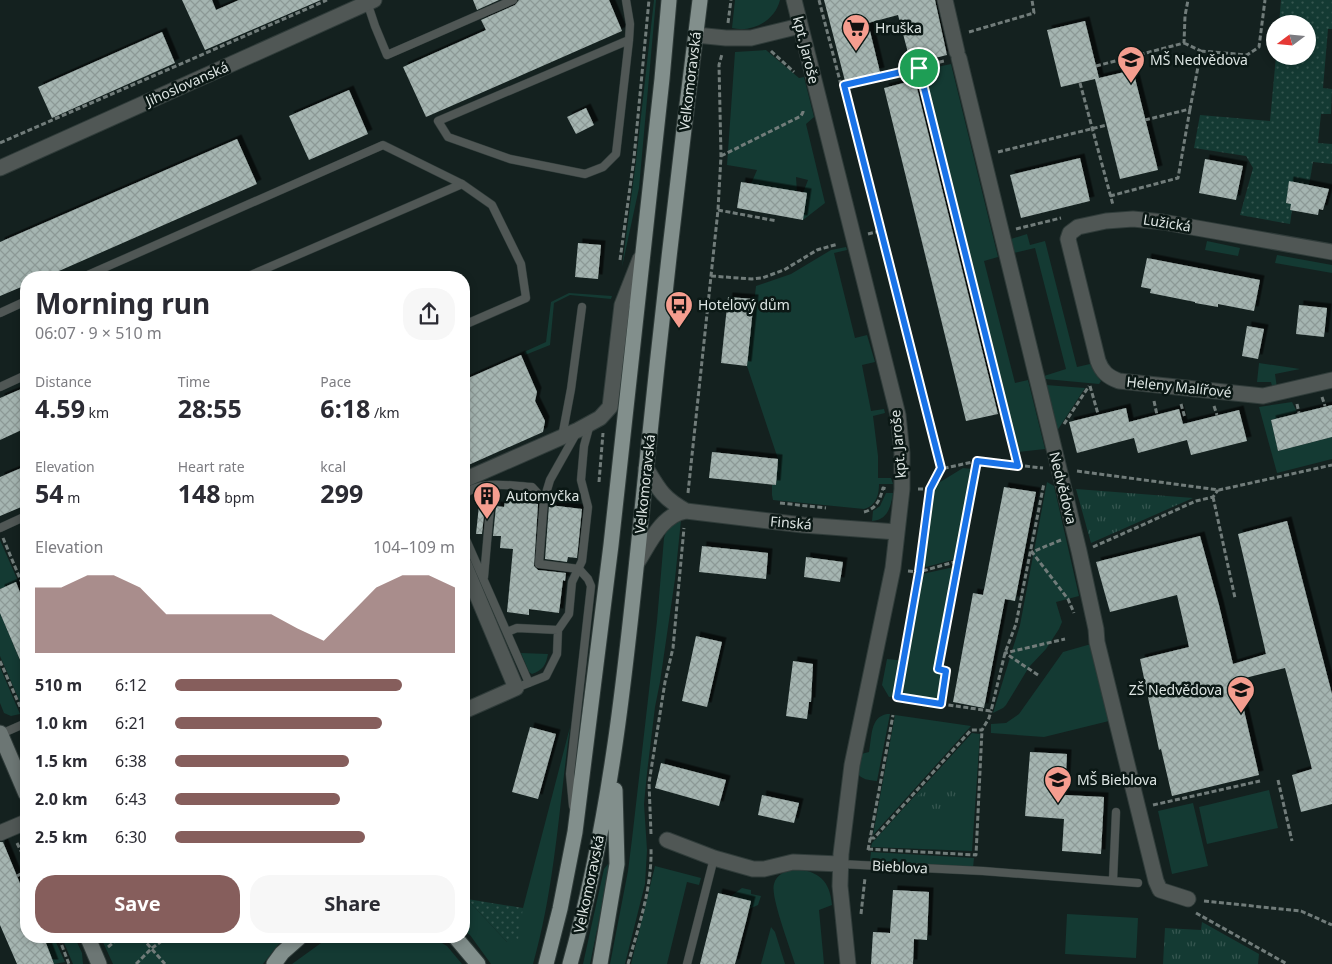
<!DOCTYPE html>
<meta charset="utf-8">
<style>
:root{--surface:#fff;--page:#f7f7f7;--text:#2b2b33;--muted:#7c7c81;--accent:#865e5c}
body{margin:0;font-family:"Noto Sans",sans-serif;background:var(--page);color:var(--text);height:100vh;display:flex;flex-direction:column;font-size:19px;white-space:nowrap}
*{box-sizing:border-box;margin:0}
p{font-size:16px;color:var(--muted)}
.icon{flex:none;width:28px;height:28px;fill:none;stroke:currentColor;stroke-width:2;stroke-linecap:round;stroke-linejoin:round}
.map{position:relative;flex:1;overflow:hidden}
.details{position:absolute;left:20px;top:271px;width:450px;height:672px;display:flex;flex-direction:column;background:var(--surface);border-radius:20px;box-shadow:0 2px 8px #0003}
.details>*{flex:none}
.needle{width:32px;rotate:254deg}
.tools{position:absolute;left:1266px;top:15px;display:grid;gap:10px}
.tools a{display:grid;place-items:center;width:50px;height:50px;border-radius:50%;background:var(--surface);box-shadow:0 2px 8px #0003;font-size:25px}
.pin{position:absolute;display:grid;place-items:center;width:42px;height:42px;color:#fff;margin:-21px;border:2px solid #fff;border-radius:50%;box-shadow:0 1px 5px #0007}
.round{display:grid;place-items:center;flex:none;width:52px;height:52px;border-radius:20px;background:var(--page)}
.head{display:flex;align-items:center;justify-content:space-between;height:85px;padding:0 15px}
h1{font-size:28px;font-weight:700;line-height:38px}
.stats{display:grid;grid-template-columns:repeat(3,1fr);gap:8px;height:85px;padding:5px 15px}
.stats div{display:grid;align-content:center}
.stats b{font-size:25px;font-weight:700}
.stats small{font-size:14px;font-weight:400}
.stats p{font-size:14px}
.chart{height:140px;padding:10px 15px}
.chart p{display:flex;justify-content:space-between}
.chart svg{width:100%;height:90px;margin-top:5px;fill:var(--accent);opacity:.7}
.cta{display:flex;gap:10px;margin-top:auto;padding:10px 15px}
.cta a{flex:1;height:58px;border-radius:20px;background:var(--accent);color:#fff;font-size:20px;font-weight:700;line-height:58px;text-align:center}
.cta a+a{background:var(--page);color:var(--text)}
ul{padding:0 15px;list-style:none;font-size:16px}
li{display:grid;grid-template-columns:80px 60px 1fr;align-items:center;height:38px}
li i{height:12px;border-radius:6px;background:var(--accent)}
.map>svg:first-child{display:block}
.grass{fill:#143a33}
.park{fill:url(#park-tufts)}
.garden{fill:url(#garden-dots)}
.building{fill:url(#building-cross-hatch);filter:url(#shadow)}
.lines{fill:none;stroke-linecap:round;stroke-linejoin:round}
.lane-casing{stroke:#303c3a;stroke-width:9}
.street-casing{stroke:#303c3a;stroke-width:17}
.secondary-casing{stroke:#303c3a;stroke-width:17}
.primary-casing{stroke:#303c3a;stroke-width:17}
.path{stroke:#717c7a;stroke-width:3;stroke-dasharray:5 2.5;stroke-linecap:butt}
.lane{stroke:#505755;stroke-width:8}
.street{stroke:#505755;stroke-width:15}
.secondary{stroke:#6c7674;stroke-width:15}
.primary{stroke:#828f8c;stroke-width:15}
.route-casing{stroke:#fff;stroke-width:10}
.route{stroke:#1a73e8;stroke-width:6}
.labels{text-anchor:middle;stroke-width:5;stroke-linejoin:round;paint-order:stroke}
.poi-label{font-size:14px;fill:#dde5e3;stroke:#0b1815;text-anchor:start}
.street-label{font-size:14px;fill:#dde5e3;stroke:#0b1815}
</style>
<div class="map">
<svg width="1332" height="964" viewBox="0 0 1332 964">
<defs>
<pattern id="park-tufts" width="24" height="20" patternUnits="userSpaceOnUse" patternTransform="scale(1.25)"><rect width="24" height="20" fill="#143a33"/><path d="M3 7l-1-3M5 7V3M7 7l1-3M15 17l-1-3M17 17v-4M19 17l1-3" fill="none" stroke="#365650"/></pattern>
<pattern id="garden-dots" width="8" height="8" patternUnits="userSpaceOnUse" patternTransform="scale(1.25)"><rect width="8" height="8" fill="#143a33"/><path d="M2 2h.1M6 6h.1" fill="none" stroke="#365650" stroke-width="1.8" stroke-linecap="round"/></pattern>
<pattern id="building-cross-hatch" width="8" height="8" patternUnits="userSpaceOnUse" patternTransform="scale(1.25)"><rect width="8" height="8" fill="#a5b5b1"/><path d="M0 0l8 8M0 8l8-8" fill="none" stroke="#8c9996"/></pattern>
<filter id="shadow"><feDropShadow dx="4.5" dy="-4.5" stdDeviation="0" flood-color="#0009"/></filter>
</defs>
<rect width="100%" height="100%" fill="#14211f"/>
<path class="grass" d="M654,0H656L639,188L622,267L636,161Z
M735,0H780C775,21 752,33 732,28Z
M766,50L799,78L804,77L814,117L806,124L825,203L803,220V193L808,180L796,177L797,192L751,184L757,170L727,165L735,52Z
M951,64L998,257L984,261L1015,383L1028,380L1045,449L1018,452L923,70Z
M1027,234L1030,245L1045,241L1077,367L1090,364L1096,375L1101,381L1099,384L1045,379L1044,376L1066,369L1035,248L1014,253L1011,239Z
M1207,241L1240,248L1238,256L1205,250Z
M846,247L847,250L834,253L855,338L867,335L875,362L862,365L871,411L884,409L885,413L873,416L878,456V478H891L893,484H879C879,495 876,506 864,509L773,500L772,495V485H776L778,459L747,366L756,286L791,274L831,250Z
M1277,255L1332,265V273L1275,263Z
M569,293L612,296L611,299L570,295L554,303L550,345L525,355L524,352L546,342L551,302Z
M1259,363L1300,369L1275,374L1277,388L1273,390L1271,382H1257Z
M1046,385L1085,388L1057,431Z
M1292,402L1297,412L1271,420L1278,451L1332,437V459L1277,473L1259,407Z
M963,468L972,469L956,559L926,567L922,565L932,487Z
M1047,482L1054,486L1079,596L1056,602L1062,622L1059,629L1046,649L1029,667L1006,705L1003,708L993,713L1020,625Z
M886,493H893C891,506 888,520 872,521L873,511L880,506Z
M681,520L675,579L660,682L655,707L647,773L644,804L647,850L645,884L625,964H610L628,871L632,839L657,621L664,538L667,529Z
M0,540L18,581L0,589Z
M954,567L936,672L944,674L939,701L912,697L905,695L889,697L882,685L887,659L906,661L922,574Z
M0,613L26,675V708L23,709L0,656Z
M1091,644L1109,721L1044,737L991,733V724L1006,723L1019,714L1063,652Z
M521,653L548,654C546,665 543,670 532,674L529,672Z
M0,667L20,714L11,716L4,713L0,703Z
M887,714H890L877,781C869,780 861,780 857,772L861,754L869,752C872,737 870,717 887,714Z
M895,715L971,726L873,835Z
M570,727C559,806 555,887 533,964H491L470,935L464,931V898L467,899L507,942L523,908Z
M972,733L980,734L972,851L871,847L872,843Z
M1269,790L1278,828L1207,844L1199,807Z
M1193,803L1208,866L1172,874L1158,811Z
M871,852L974,858L973,868L870,861Z
M608,864L609,871L590,964H583L604,869Z
M655,866L701,878L699,885L687,882L667,964H631Z
M795,869C819,871 830,881 832,905L819,910L824,964H795C791,950 770,896 774,884C776,875 786,870 795,869Z
M742,888L751,890V894L761,896L758,905L749,909L750,901L731,896Z
M1067,914L1138,918L1136,958L1065,954Z
M771,927L775,932L785,964H761Z
M44,938H54L65,962L54,964Z
M62,938H75L82,953L83,964H73Z
M101,938H286L278,945L263,964H113Z
M328,938H433L447,946L462,964H292Z"/>
<path class="park" d="M1076,489L1193,498L1091,543Z
M947,783L959,797L936,817L918,796L931,785L937,792Z
M1202,922L1259,954L1258,964H1163L1165,928L1201,930Z"/>
<path class="garden" d="M1281,0H1332V29H1328L1323,88L1332,89L1331,114H1321L1318,143L1332,144V164L1313,162L1309,185L1289,182L1286,203L1291,204L1290,210H1292L1290,224L1240,215L1253,168L1246,156L1194,148L1200,115L1270,121L1276,56H1308V24H1279Z
M467,899L523,908L518,940L507,942Z"/>
<path class="building" d="M182,0H212L216,10L239,0H321L205,50Z
M473,0H499L477,10Z
M519,0H609L622,31L426,117L403,67L486,30L481,20L515,5Z
M824,0H935L947,55L911,64L898,15L868,23L880,72L845,81Z
M1085,21L1099,78L1133,70L1158,170L1120,179L1095,79L1061,87L1047,30Z
M162,32L175,63L52,118L38,87Z
M915,80L998,414L966,421L884,88Z
M349,90L368,134L309,160L289,116Z
M586,108L594,125L576,134L567,117Z
M237,139L257,184L43,278H26V285L0,296V242Z
M1080,158L1090,201L1021,218L1010,175Z
M1205,159L1243,166L1236,200L1199,193Z
M1289,181L1329,189L1323,210L1319,209L1318,215L1290,210L1291,204L1286,203Z
M741,182L807,193L803,220L737,208Z
M578,243L601,245L598,279L575,277Z
M1147,258L1260,280L1254,311L1218,304V307L1195,303V302L1150,293L1151,289L1141,287Z
M728,297L754,299L747,366L721,363Z
M1299,305L1327,308L1324,337L1296,334Z
M1247,326L1264,329L1258,359L1242,356Z
M521,355L537,392L535,401L545,421L543,432L464,467V380Z
M26,387V428L0,440V398Z
M1332,405V437L1278,451L1271,420Z
M1126,408L1129,422L1179,409L1183,424L1239,410L1247,441L1191,455L1187,440L1138,453L1134,438L1077,453L1069,422Z
M712,452L778,459L776,485L709,478Z
M26,466V505L0,516V477Z
M1004,487L1036,492L1015,601L1005,599L984,708L953,702L973,593L983,595Z
M505,501L538,504L534,566L538,570L566,573L565,581L563,580L559,613L529,609V615L507,612L513,549L500,548L501,536H493L496,506L504,507Z
M479,505H485L482,534H476Z
M549,505L582,509L577,558L568,557L567,562L545,559Z
M1287,521L1332,694V804L1301,812L1292,775L1312,769L1285,668L1237,680L1259,775L1172,796L1161,749L1159,750L1140,659L1189,647L1177,595L1110,612L1096,562L1200,536L1219,605L1233,664L1266,654L1238,534Z
M702,546L768,553L766,579L699,572Z
M806,557L843,562L840,582L804,577Z
M16,582L23,600L26,598V674L0,613V589Z
M696,636L722,642L707,707L682,701Z
M793,661L813,664L811,702H809L807,719L786,716Z
M530,727L556,734L538,799L512,792Z
M1030,752L1067,754L1065,795L1104,797L1101,854L1062,851L1064,819L1025,816Z
M661,763L726,780L719,806L655,788Z
M762,795L799,803L794,823L758,815Z
M0,842H3L26,898V938H44L54,964H17L0,925Z
M893,890L929,892L927,940L914,939L913,964H871L873,932L890,933Z
M718,893L751,901L746,922L735,964H700Z"/>
<g class="lines">
<defs>
<path id="lane" d="M626,0L630,24L629,40L616,154L603,167L585,174L510,159L448,137L438,121L629,40
M367,2L375,26L387,55L513,0
M81,278L383,145L462,184L492,205L521,264L526,298L464,325
M244,278L462,184
M0,313L26,301
M0,387L26,375
M562,437L571,389L582,307
M464,495C480,479 511,486 532,487L544,500
M0,528L26,516
M464,535L529,683
M484,577L492,485
M507,632L517,628L558,630L569,614L572,582L582,561L588,507L581,480L584,446L590,424
M516,688L546,676L557,654L558,630
M1,734L26,723
M573,806L570,774L591,586L588,579L579,569L539,564L544,500L550,480L577,432
M840,864L983,871L1138,883
M1113,880L1116,812
M687,964L714,858"/>
<path id="street" d="M794,0L898,415L902,453V489L893,568L852,765L841,854L840,886L848,964
M945,0L957,52
M696,35L726,38H751L800,26
M959,58L1079,551L1096,629L1097,642L1156,881L1160,890L1188,899
M0,168L374,0
M1332,252L1163,222L1133,219L1106,221L1078,227L1070,233L1068,239L1098,361C1102,372 1108,377 1119,381L1263,396L1332,380
M646,468C659,490 663,498 686,511
M464,480L578,430L600,418L610,407L622,305L640,259
M637,563C649,544 662,514 686,511L803,525L897,532
M464,564L516,688L464,711
M0,833L26,822
M667,840L714,858L753,869H764L793,862L840,864"/>
<path id="secondary" d="M0,733L26,794
M88,938L99,964"/>
<path id="primary" d="M456,938L478,964
M274,964L282,953L299,938
M546,964L560,909L575,832L611,545L662,79L669,0
M570,964C615,804 629,636 646,471C662,314 680,157 700,0
M600,964L617,864L615,790"/>
</defs>
<use href="#lane" class="lane-casing"/>
<use href="#street" class="street-casing"/>
<use href="#secondary" class="secondary-casing"/>
<use href="#primary" class="primary-casing"/>
<path class="path" d="M819,0L841,85
M728,23L731,0
M969,32L1034,13L1032,0
M1184,43L1201,51
M771,51L794,72
M1096,66L1184,43L1185,16L1188,0
M919,68L1018,466
M1080,83L1113,205
M1145,120L1190,109L1201,51L1247,55L1259,47L1265,0
M0,143L327,0
M998,152L1107,125
M721,156L801,116L803,112V109
M1110,196L1178,178L1190,109
M718,210L777,221
M1016,229L1061,218
M868,234L880,231
M620,260L634,158L649,0
M711,276L752,279L762,278L784,270L817,250L838,244
M1090,386L1098,414
M1322,397L1325,406
M1154,401L1157,415
M1181,404L1185,418
M1297,404L1299,413
M1214,406L1217,415
M1064,424L1089,386
M941,469L843,85L944,61
M1077,471L1219,490L1332,465
M599,482L603,433
M918,489H930L941,469L977,461L1043,468
M688,493L718,210L721,156L719,65L722,54
M1213,497L1235,598
M780,503L826,508
M864,512C876,509 880,500 883,488L887,489
M3,538L26,593
M1061,540L1032,552L1068,599L1074,613
M1093,547L1196,501L1213,497L1218,490
M908,571L919,572L958,561L977,461
M0,661L22,711
M1038,675L1005,653L1065,639
M897,697L941,704L946,671L938,669L958,561
M897,700L919,572L930,489
M941,704L991,711L1005,653L1016,624L1044,483
M1278,780L1292,841
M1153,805L1260,781
M651,834L649,783L665,682L673,648L684,528
M870,838H874L971,730H982L989,718L991,711
M17,843L26,861
M868,849L976,855L982,730
M868,850L893,715
M17,876L26,871
M1204,901L1301,911L1332,925
M1196,913L1287,964
M861,914L865,878
M59,938L69,964
M142,938L165,964
M108,947L119,938
M136,964L152,948L166,938
M628,964C639,925 652,888 651,848"/>
<use href="#lane" class="lane"/>
<use href="#street" class="street"/>
<use href="#secondary" class="secondary"/>
<use href="#primary" class="primary"/>
</g>
<g class="lines">
<defs>
<path id="route" d="M919,68L1018,466L977,461L938,669L946,671L941,704L897,697L919,572L930,489L941,468L844,85Z"/>
</defs>
<use href="#route" class="route-casing"/>
<use href="#route" class="route"/>
</g>
<defs>
<symbol id="supermarket-pin" viewBox="-11 -11 22 30"><path d="M0 17L-7.5 6A9.5 9.5 0 1 1 7.5 6Z" fill="#f59d8f" stroke="#0b1815"/><path d="M-6-5.5h2.5l.6 2H6L4.5 2H-2.5L-4.4-4H-6ZM-1.5 3.2a1.3 1.3 0 1 0 .1 0ZM3 3.2a1.3 1.3 0 1 0 .1 0Z" fill="#111"/></symbol>
<symbol id="school-pin" viewBox="-11 -11 22 30"><path d="M0 17L-7.5 6A9.5 9.5 0 1 1 7.5 6Z" fill="#f59d8f" stroke="#0b1815"/><path d="M0-5L7-2L0 1L-7-2ZM-4 1L0 2.5L4 1V4Q0 6-4 4Z" fill="#111"/></symbol>
<symbol id="bus-pin" viewBox="-11 -11 22 30"><path d="M0 17L-7.5 6A9.5 9.5 0 1 1 7.5 6Z" fill="#f59d8f" stroke="#0b1815"/><path d="M-5-6H5V4H4V6H2V4H-2V6H-4V4H-5ZM-3.5-4V0h7V-4ZM-3.5 1.2v1.5H-2V1.2ZM2 1.2v1.5H3.5V1.2Z" fill="#111"/></symbol>
<symbol id="building-pin" viewBox="-11 -11 22 30"><path d="M0 17L-7.5 6A9.5 9.5 0 1 1 7.5 6Z" fill="#f59d8f" stroke="#0b1815"/><path d="M-4-6H4V6H1V3H-1V6H-4ZM-2.5-4.3h1.7v1.8h-1.7ZM.8-4.3h1.7v1.8H.8ZM-2.5-1h1.7V.8h-1.7ZM.8-1h1.7V.8H.8Z" fill="#111"/></symbol>
</defs>
<g fill-rule="evenodd">
<use href="#supermarket-pin" x="840" y="12" width="32" height="43"/>
<use href="#school-pin" x="1115" y="44" width="32" height="43"/>
<use href="#bus-pin" x="663" y="289" width="32" height="43"/>
<use href="#building-pin" x="471" y="480" width="32" height="43"/>
<use href="#school-pin" x="1225" y="674" width="32" height="43"/>
<use href="#school-pin" x="1042" y="764" width="32" height="43"/>
</g>
<g class="labels">
<g class="poi-label">
<text x="875" y="33">Hruška</text>
<text x="1150" y="65">MŠ Nedvědova</text>
<text x="698" y="310">Hotelový dům</text>
<text x="506" y="501">Automyčka</text>
<text x="1222" y="695" text-anchor="end">ZŠ Nedvědova</text>
<text x="1077" y="785">MŠ Bieblova</text>
</g>
<g class="street-label">
<text transform="translate(806 50) rotate(76)" y="5">kpt. Jaroše</text>
<text transform="translate(690 81) rotate(-83)" y="5">Velkomoravská</text>
<text transform="translate(187 84) rotate(-24)" y="5">Jihoslovanská</text>
<text transform="translate(1167 223) rotate(9)" y="5">Lužická</text>
<text transform="translate(1179 387) rotate(6)" y="5">Heleny Malířové</text>
<text transform="translate(898 444) rotate(-95)" y="5">kpt. Jaroše</text>
<text transform="translate(645 484) rotate(-84)" y="5">Velkomoravská</text>
<text transform="translate(1063 488) rotate(76)" y="5">Nedvědova</text>
<text transform="translate(791 523) rotate(5)" y="5">Finská</text>
<text transform="translate(900 867) rotate(3)" y="5">Bieblova</text>
<text transform="translate(589 884) rotate(-78)" y="5">Velkomoravská</text>
</g>
</g>
</svg>
<div class="tools">
<a><svg class="needle" viewBox="-14 -14 28 28"><path d="M0-13l5 13h-10z" fill="#e53935"/><path d="M0 13l5-13h-10z" fill="#7c7c81"/></svg></a>
</div>
<div class="pin" style="left:919px;top:68px;background:#1e9e55"><svg class="icon" aria-label="arrive" viewBox="0 0 24 24"><path d="M6 21V4h12l-3 4 3 4H6"/></svg></div>
<section class="details">
<div class="head"><div><h1>Morning run</h1><p>06:07 · 9 × 510 m</p></div><a class="round"><svg class="icon" aria-label="share" viewBox="0 0 24 24"><path d="M12 15V3M7 8l5-5 5 5M5 13v7h14v-7"/></svg></a></div>
<div class="stats">
<div><p>Distance</p><b>4.59<small> km</small></b></div>
<div><p>Time</p><b>28:55</b></div>
<div><p>Pace</p><b>6:18<small> /km</small></b></div>
</div>
<div class="stats">
<div><p>Elevation</p><b>54<small> m</small></b></div>
<div><p>Heart rate</p><b>148<small> bpm</small></b></div>
<div><p>kcal</p><b>299</b></div>
</div>
<div class="chart"><p><span>Elevation</span>104–109 m</p>
<svg viewBox="0 0 160 44" preserveAspectRatio="none"><path d="M0 44V12L10 12L20 6L30 6L40 12L50 25L60 25L70 25L80 25L90 25L100 32L110 38L120 25L130 12L140 6L150 6L160 12V44z"/></svg>
</div>
<ul>
<li><b>510 m</b>6:12<i style="width:81%"></i></li>
<li><b>1.0 km</b>6:21<i style="width:74%"></i></li>
<li><b>1.5 km</b>6:38<i style="width:62%"></i></li>
<li><b>2.0 km</b>6:43<i style="width:59%"></i></li>
<li><b>2.5 km</b>6:30<i style="width:68%"></i></li>
</ul>
<div class="cta"><a>Save</a><a>Share</a></div>
</section>
</div>
